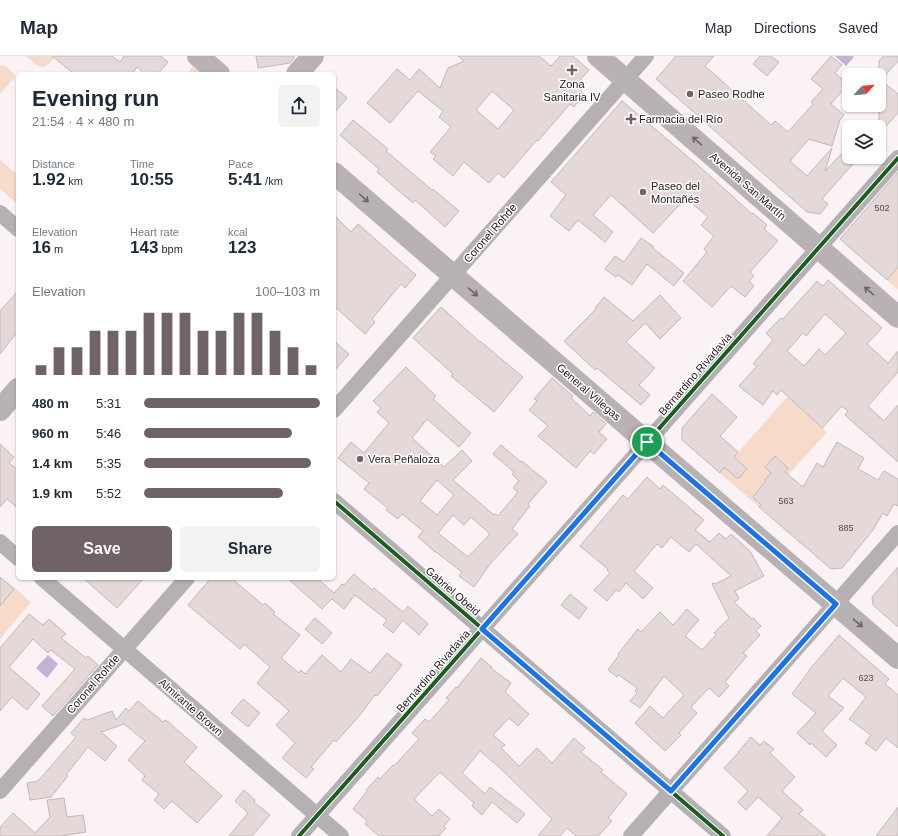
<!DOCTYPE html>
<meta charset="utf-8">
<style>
:root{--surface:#fff;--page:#f2f2f3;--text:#1f2937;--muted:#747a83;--line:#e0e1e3;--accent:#6f6366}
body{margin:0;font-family:Helvetica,sans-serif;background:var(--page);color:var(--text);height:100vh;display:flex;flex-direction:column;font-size:15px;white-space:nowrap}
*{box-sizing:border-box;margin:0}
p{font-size:13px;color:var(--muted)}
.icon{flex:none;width:22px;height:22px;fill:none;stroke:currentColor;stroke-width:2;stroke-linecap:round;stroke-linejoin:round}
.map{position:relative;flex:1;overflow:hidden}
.panel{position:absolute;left:16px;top:16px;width:320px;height:508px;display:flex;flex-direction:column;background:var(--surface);border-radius:6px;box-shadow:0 1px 3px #0004}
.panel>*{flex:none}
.needle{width:26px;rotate:64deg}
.buttons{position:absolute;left:842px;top:12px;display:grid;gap:8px}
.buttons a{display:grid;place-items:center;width:44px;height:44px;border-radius:6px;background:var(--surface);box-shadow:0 1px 3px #0004;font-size:20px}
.pin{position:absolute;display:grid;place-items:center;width:34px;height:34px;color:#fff;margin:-17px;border:2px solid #fff;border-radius:50%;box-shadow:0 1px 4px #0007}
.round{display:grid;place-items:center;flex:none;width:42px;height:42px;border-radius:6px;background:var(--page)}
.summary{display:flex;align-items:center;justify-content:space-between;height:68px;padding:0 16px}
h1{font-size:22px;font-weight:600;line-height:30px}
.metrics{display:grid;grid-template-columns:repeat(3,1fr);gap:6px;height:68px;padding:4px 16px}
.metrics div{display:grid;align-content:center}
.metrics b{font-size:17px;font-weight:600}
.metrics small{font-size:11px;font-weight:400}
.metrics p{font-size:11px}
.chart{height:112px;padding:8px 16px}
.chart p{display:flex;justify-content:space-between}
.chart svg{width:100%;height:72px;margin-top:4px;stroke:var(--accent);stroke-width:6}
.button{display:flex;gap:8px;margin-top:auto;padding:8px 16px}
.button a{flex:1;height:46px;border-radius:6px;background:var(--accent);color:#fff;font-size:16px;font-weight:600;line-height:46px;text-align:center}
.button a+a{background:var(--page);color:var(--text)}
ul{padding:0 16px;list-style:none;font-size:13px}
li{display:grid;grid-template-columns:64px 48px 1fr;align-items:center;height:30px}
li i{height:10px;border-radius:5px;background:var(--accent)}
header{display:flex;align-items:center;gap:24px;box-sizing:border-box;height:56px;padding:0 20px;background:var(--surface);border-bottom:1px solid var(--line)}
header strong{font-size:19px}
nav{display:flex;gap:22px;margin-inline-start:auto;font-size:14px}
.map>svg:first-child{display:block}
.green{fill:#f6daca}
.water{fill:#c2b2d6}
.building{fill:#e4d9d8;stroke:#c3b8b8;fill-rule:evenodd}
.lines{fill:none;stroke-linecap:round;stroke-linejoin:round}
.minor{stroke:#b4b0b3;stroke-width:16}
.primary{stroke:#b9b2b5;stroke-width:22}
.cycleway-casing{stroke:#fff;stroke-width:6}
.cycleway{stroke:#1b5e20;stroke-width:4}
.oneway{stroke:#6e6468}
.route-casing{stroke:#fff;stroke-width:8}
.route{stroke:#1a73e8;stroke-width:5}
.poi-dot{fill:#6f6366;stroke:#fff;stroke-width:1.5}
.labels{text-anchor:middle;stroke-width:3;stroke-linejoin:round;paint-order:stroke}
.number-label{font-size:9px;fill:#54474a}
.poi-label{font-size:11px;fill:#24161a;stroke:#fff;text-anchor:start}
.street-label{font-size:11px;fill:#24161a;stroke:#fff}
</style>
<header>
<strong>Map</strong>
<nav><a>Map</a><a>Directions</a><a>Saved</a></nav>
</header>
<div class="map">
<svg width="898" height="780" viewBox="0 0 898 780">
<rect width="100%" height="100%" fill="#faf2f4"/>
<path class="green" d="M26,0H58L55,3V1C42,17 39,11 26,0Z
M3,9L7,11L16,20L0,38V10Z
M193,10L202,18H187Z
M0,104L18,119V148L0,133Z
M898,211V234L887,224Z
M788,340L827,376L759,451L720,417Z
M6,525L31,546L0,583V531Z"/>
<path class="water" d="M835,0H853L854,1L846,10Z
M48,599L58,608L47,622L36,612Z"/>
<path class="building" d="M52,0H112L120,6L124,0H161L168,6L158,18H145L137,11L133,17L134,18H74Z
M256,0H294V2L290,7L258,12Z
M458,0H539L551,10L560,0H573L589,14L575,30L584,38L574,51L570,48L538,85L537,84L504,122L498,117L489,127L464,106L453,120L433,103L436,100L430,96L451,71L439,61L443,55L418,35L390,67L367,47L397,13L410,24L419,13L440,32L448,12L464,5ZM492,35L514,54L498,73L476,54Z
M676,0H714L705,10L771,69L775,65L788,76L813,48L811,46L823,33L811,23L831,0L842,9L835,17L848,28L831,48L844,59L840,64L832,90L809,83L790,105L807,120L832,92L825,115L849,90V101H859L822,143L828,148L820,158L807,156L656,23Z
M760,0H771L779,6L767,20L753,8Z
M883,0H898V5L881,24L898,38V57L879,78V71H871L879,63V5Z
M334,31L347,42L334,57Z
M622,45L707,117L752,158L753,157L767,169L764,173L778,185L750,216L754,220L749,225L754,230L745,241L731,230L712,251L683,225L707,196L704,193L714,180L701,169L708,161L686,142L653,177L611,139L593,159L613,176L605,186L578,164L569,175L550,160L566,139L551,126Z
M353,64L388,93L386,95L432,134L433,133L459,155L445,171L415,144L413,147L377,116L379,113L340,79Z
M898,116V211L887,224L840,183Z
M334,159L351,176L358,168L416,219L405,232L401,228L372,263L375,266L365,278L334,250Z
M641,182L653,190V192L684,217L674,230L647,208L632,229L618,219L616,221L605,213L615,200L624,206Z
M828,224L882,272L867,288L888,307L898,295V316L868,350L884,365L898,349V406L845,359L848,355L842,350L822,372L781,334L777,339L773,335L763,349L745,335L739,330L757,310L753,308L773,284L766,277L781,262L783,263L817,225L823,230ZM825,258L846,277L825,299L819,293L804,310L787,295L803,277L806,280Z
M18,235V275L0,298V255Z
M660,239L681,262L660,283L645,267L626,286L655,312L639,329L650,339L641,349L597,312L595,314L564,285L596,253L595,252L604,241L633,265Z
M441,251L480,286V285L523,321L494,356L451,320L453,318L413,282Z
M334,285L349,298L334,315Z
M406,311L436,340L433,343L471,377L459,391L427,363L412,382L444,411L462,394L472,405L453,424L494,459L496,458L498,460L518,436L513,432L519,425L512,418L514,416L493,398L501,389L521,406L522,405L547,426L528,448L530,450L512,473L518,478L490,508L474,531L459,520L462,516L436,496H435L418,481L423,475L402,458L398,463L386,454L388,452L364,433L369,427L338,402L351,386L364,397L389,367L377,356L381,352L373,345ZM437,424L454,439L437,459L420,445ZM453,459L464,469L471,461L490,478L468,501L438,477Z
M552,322L573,340L571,342L590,360L593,356L606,368L599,376L607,383L594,398L590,395L576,412L538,380L548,370L529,354L537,345L534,343Z
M712,338L737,361L720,380L738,396L734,401L747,413L738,423L724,411L720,417L682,384V372Z
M837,386L864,402L858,413L878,424L884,415L898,423V450L894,448L887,460L883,457L873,474L842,512L831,513L759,451L761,449L753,441L766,425L765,424L771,417L765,411L775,400L788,412L785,416L803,431L817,407L823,411Z
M0,388L14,401L9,407L18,414V452L7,443L0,451Z
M647,421L660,433L663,429L704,464L695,474L710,486L719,477L726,483L731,478L750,495L764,520L735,535L739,543L734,546L752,563L753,562L761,570L756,575L760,579L743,597L747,600L725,626L729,630L719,641L709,632L691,651L697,657L679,677L681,679L665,695L635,667L650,650L663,662L684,639L664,620L640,652L630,645L637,637L635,635L637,632L619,619L617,621L608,614L619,599L618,598L638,573L641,576L660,556L673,569L687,553L699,564L685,580L702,594L716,579L714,577L729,562L712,528L713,527L715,528L731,520L696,488L689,496L671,481L662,492L657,488L634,515L653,532L643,543L626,527L619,536L616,534L607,545L594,534L610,517L607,514L608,513L580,490L623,439L628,443Z
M898,511V571L873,549L872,541Z
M354,518L372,534L374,532L403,556L408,550L428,568L419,579L403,564L393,577L383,569L387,564L355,539L344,553L332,543L322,553L287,522H317L334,537L342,528L344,529Z
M0,521L14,533L0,550Z
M83,522H144L117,552Z
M211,522H231L263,549L265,547L275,556L273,558L300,579L281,602L299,617L301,614L305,618L322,599L341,616L351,603L370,617L387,597L402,609L377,640L375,639L360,659L336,686L334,684L311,711L314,713L306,722L282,702L295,687L276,669L289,655L257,627L270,611L244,588L240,593L188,549Z
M570,538L587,552L579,563L561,549Z
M29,558L43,569L49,563L66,578L61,582L86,602L88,600L98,609L53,660L42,650L75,613L51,594L48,597L33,583L9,611L40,638L27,654L12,641L0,655V592Z
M315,562L332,577L322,588L305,573Z
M839,579L889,623L885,628L898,639V692L886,682L876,695L865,687L871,679L849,663L866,641L843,622L828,640L844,652L822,675L837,689L826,701L811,687L810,689L797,677L816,657L792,638L809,615V614Z
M481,602L492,611L491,612L511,627L505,636L529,658L518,670L509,662L493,679L505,689L501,692L519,710L537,692L552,707L574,682L585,692L581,696L603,714L601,716L627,738L608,762L612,765L598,780H576L567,772L560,780H538L552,763L499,711L480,695L462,717L485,738L490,731L525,758L517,767L492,746L482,759L472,750L474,747L440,716L414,743L432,760L439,753L450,763L444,770L446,772L439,780H379L365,768L367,765L353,753L367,735L366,734L378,721L380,723L393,709L394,710L419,683L412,677L425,663L429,666L449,644L446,642L456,631L457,632Z
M243,643L260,657L248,671L231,657Z
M138,645L163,666L166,664L197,691L184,706L222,740L197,767L172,745L164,753L154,744L159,738L142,724L145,720L128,704L145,685L124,668L101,676L117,690L105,705L88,691L66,719L68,720L51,741L30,744L27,727L38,725L53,708L76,681L71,677L84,662L87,664L112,655L116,664L126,652L129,655Z
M751,681L760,689L764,685L774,693L770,697L795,721L782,735L803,754L799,758L826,780H767L782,762L758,741L746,754L738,746L748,735L724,712L739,696H738Z
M244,734L255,744L254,746L270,759L252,780H229L248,757L235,745Z
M64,742L67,761L83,759L86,776L61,780H0V771L13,757L35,777L50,761L47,744Z
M898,751V780H876Z"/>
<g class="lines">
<path class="minor" d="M0,157L18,173
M334,354L646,0
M334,445L723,780
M0,486L18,502
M42,522L341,780
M0,735L187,522
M299,780L898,102
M631,780L898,477"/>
<path class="primary" d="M198,0L219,18
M598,0L898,261
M297,18L313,0
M334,117L898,602
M0,354L18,333"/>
<defs>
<path id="cycleway" d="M334,445L723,780
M299,780L898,102"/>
</defs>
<use href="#cycleway" class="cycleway-casing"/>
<use href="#cycleway" class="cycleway"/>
</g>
<defs><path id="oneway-shaft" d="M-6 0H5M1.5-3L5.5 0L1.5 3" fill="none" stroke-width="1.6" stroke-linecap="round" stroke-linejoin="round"/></defs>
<g class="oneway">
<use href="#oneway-shaft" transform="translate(697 85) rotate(-139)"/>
<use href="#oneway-shaft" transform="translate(364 142) rotate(41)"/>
<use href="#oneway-shaft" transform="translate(869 235) rotate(-139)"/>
<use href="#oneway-shaft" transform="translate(473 236) rotate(41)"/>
<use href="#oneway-shaft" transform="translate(858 567) rotate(41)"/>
</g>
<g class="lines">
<defs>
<path id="route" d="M647,386L836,548L671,735L482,573Z"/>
</defs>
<use href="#route" class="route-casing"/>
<use href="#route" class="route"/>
</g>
<g class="poi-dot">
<path d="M570 8h4v4h4v4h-4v4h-4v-4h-4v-4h4z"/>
<circle cx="690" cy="38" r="4"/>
<path d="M629 57h4v4h4v4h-4v4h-4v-4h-4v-4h4z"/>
<circle cx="643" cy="136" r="4"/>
<circle cx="360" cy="403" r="4"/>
</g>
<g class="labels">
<g class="number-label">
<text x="882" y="155">502</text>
<text x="786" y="448">563</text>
<text x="846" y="475">885</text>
<text x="866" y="625">623</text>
</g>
<g class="poi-label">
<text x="572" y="32" text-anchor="middle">Zona<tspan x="572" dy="13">Sanitaria IV</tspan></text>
<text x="698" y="42">Paseo Rodhe</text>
<text x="639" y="67">Farmacia del Río</text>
<text x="651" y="134">Paseo del<tspan x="651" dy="13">Montañés</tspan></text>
<text x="368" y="407">Vera Peñaloza</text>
</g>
<g class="street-label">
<text transform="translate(748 130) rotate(41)" y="4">Avenida San Martín</text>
<text transform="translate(490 177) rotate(-49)" y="4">Coronel Rohde</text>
<text transform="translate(695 318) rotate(-49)" y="4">Bernardino Rivadavia</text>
<text transform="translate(589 336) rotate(41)" y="4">General Villegas</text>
<text transform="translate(453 535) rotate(41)" y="4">Gabriel Obeid</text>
<text transform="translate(433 615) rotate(-49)" y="4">Bernardino Rivadavia</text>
<text transform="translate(93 628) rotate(-49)" y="4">Coronel Rohde</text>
<text transform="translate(191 651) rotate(41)" y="4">Almirante Brown</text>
</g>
</g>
</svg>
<div class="buttons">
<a><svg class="needle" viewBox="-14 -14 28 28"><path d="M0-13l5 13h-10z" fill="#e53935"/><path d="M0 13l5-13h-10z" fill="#747a83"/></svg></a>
<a><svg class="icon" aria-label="layers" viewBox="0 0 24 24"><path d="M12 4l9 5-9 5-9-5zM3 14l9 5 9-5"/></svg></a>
</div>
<div class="pin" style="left:647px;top:386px;background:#1e9e55"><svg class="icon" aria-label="arrive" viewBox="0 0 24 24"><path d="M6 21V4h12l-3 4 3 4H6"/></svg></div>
<section class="panel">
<div class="summary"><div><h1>Evening run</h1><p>21:54 · 4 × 480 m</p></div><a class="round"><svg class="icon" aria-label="share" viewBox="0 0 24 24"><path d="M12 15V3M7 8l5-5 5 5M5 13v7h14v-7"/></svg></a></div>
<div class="metrics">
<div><p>Distance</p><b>1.92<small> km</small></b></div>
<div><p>Time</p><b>10:55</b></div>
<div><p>Pace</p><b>5:41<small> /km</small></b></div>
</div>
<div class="metrics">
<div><p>Elevation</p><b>16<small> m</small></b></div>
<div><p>Heart rate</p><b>143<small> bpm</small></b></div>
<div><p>kcal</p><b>123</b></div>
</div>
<div class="chart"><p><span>Elevation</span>100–103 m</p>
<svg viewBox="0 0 160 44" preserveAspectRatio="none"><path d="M5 44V38M15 44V27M25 44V27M35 44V17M45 44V17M55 44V17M65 44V6M75 44V6M85 44V6M95 44V17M105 44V17M115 44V6M125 44V6M135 44V17M145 44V27M155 44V38"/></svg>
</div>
<ul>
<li><b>480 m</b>5:31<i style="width:100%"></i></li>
<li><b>960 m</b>5:46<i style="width:84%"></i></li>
<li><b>1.4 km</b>5:35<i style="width:95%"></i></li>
<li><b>1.9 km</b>5:52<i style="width:79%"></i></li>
</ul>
<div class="button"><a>Save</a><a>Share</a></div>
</section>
</div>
